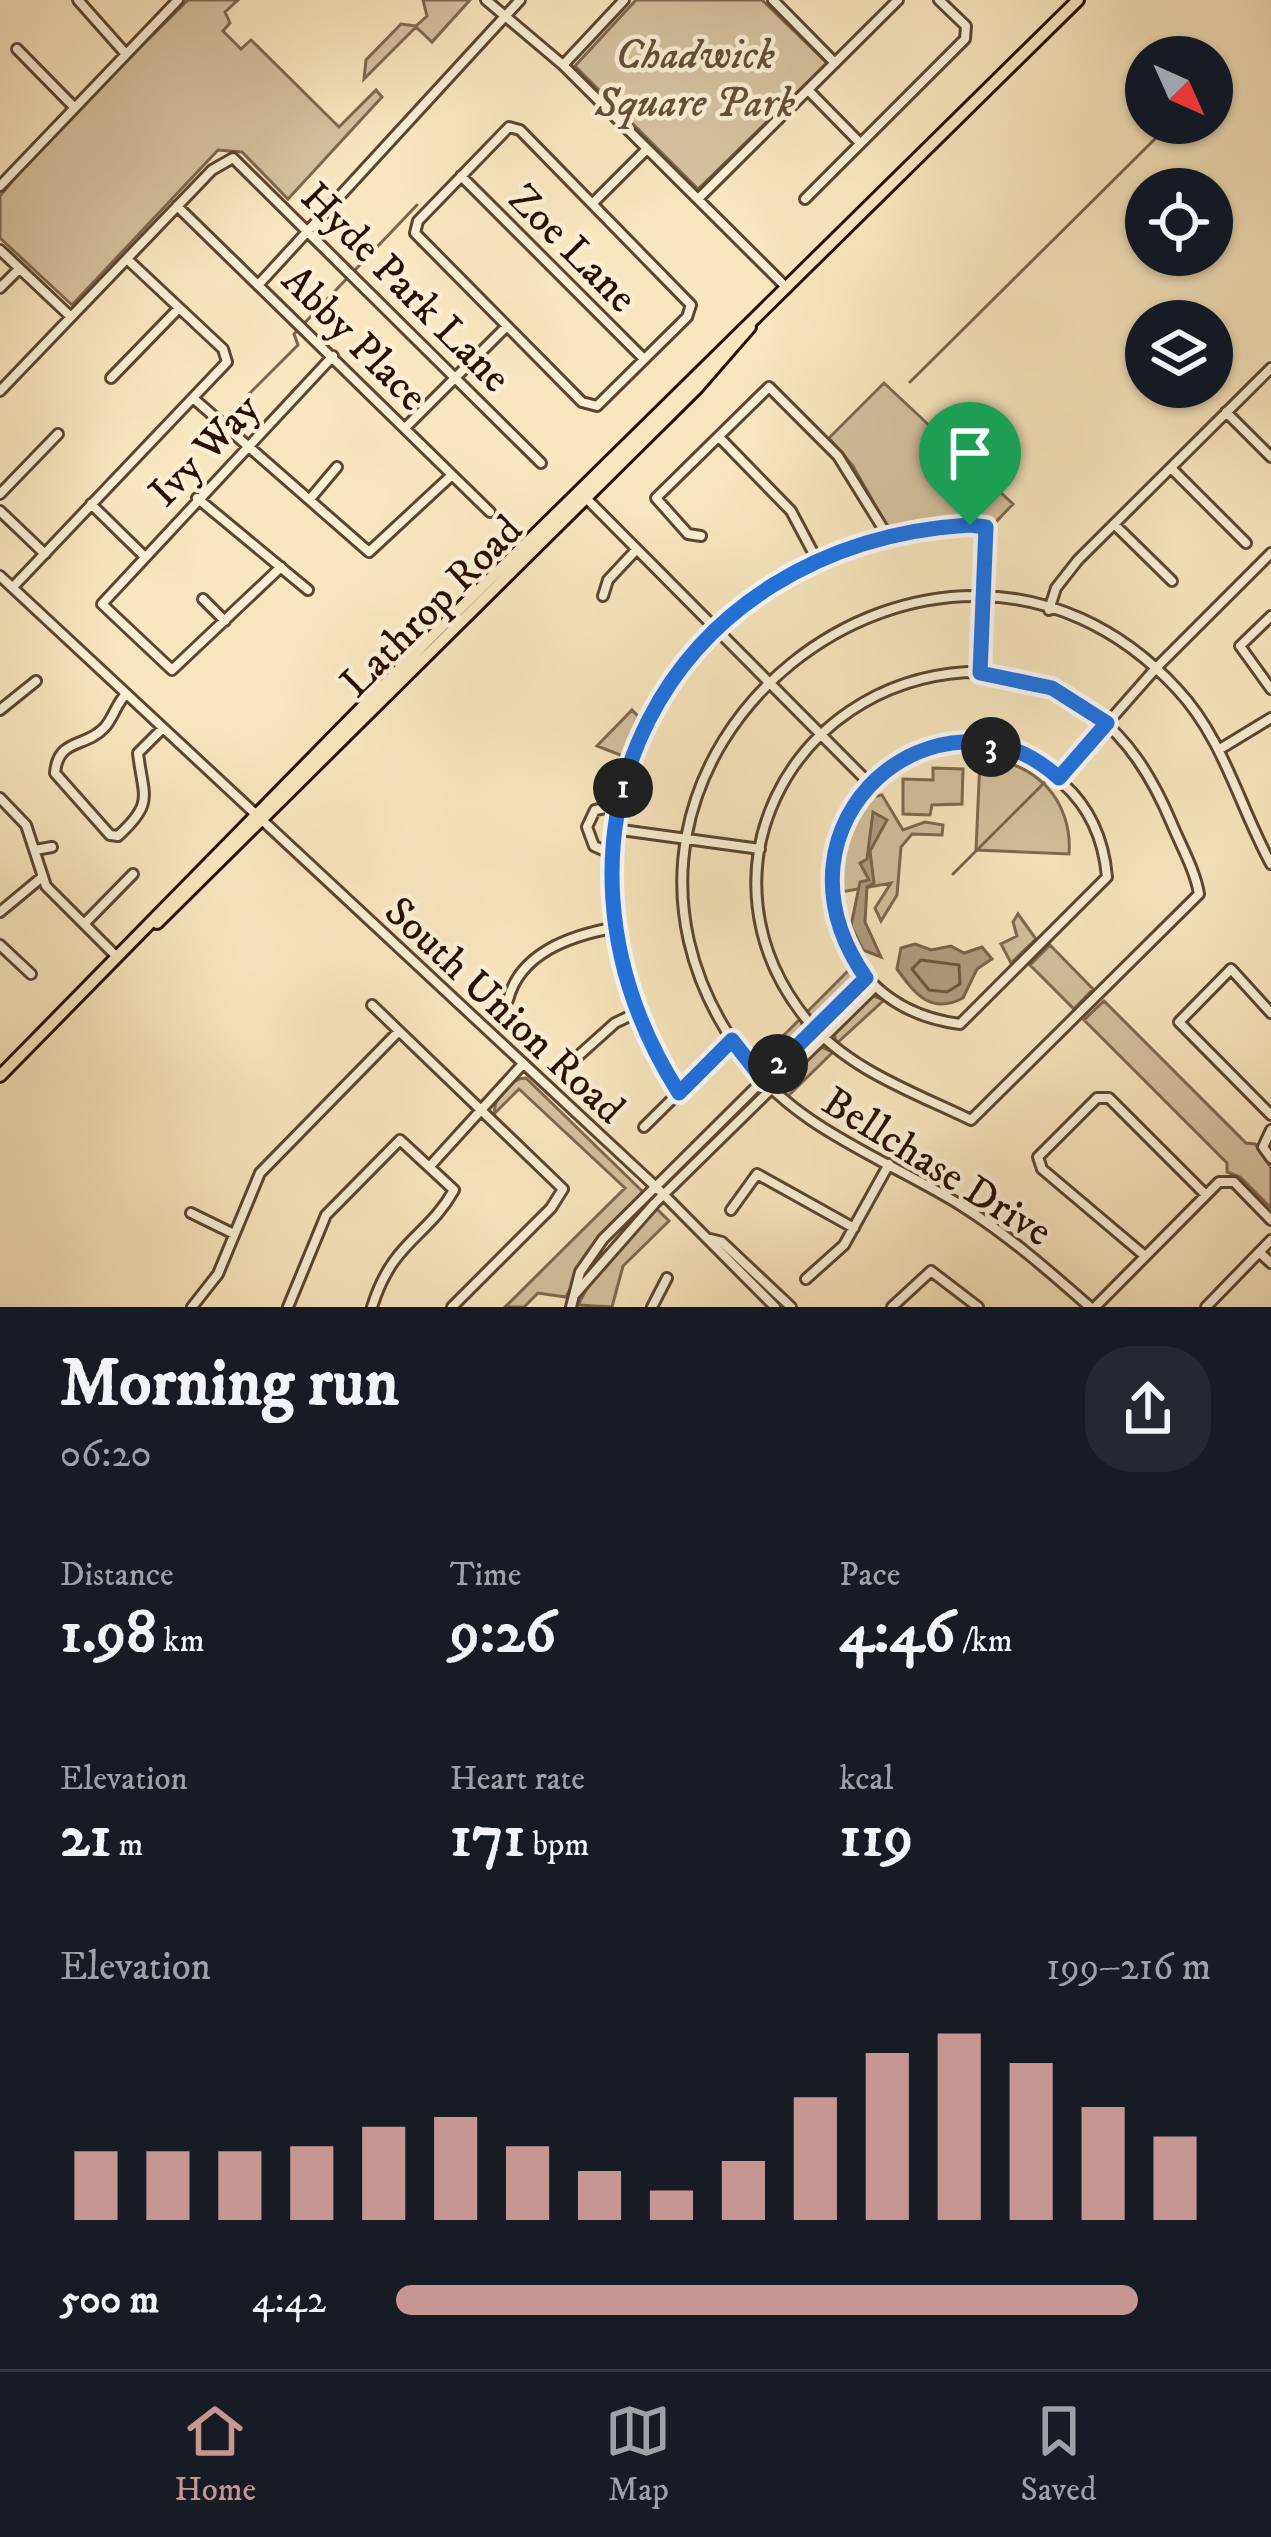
<!DOCTYPE html>
<meta charset="utf-8">
<style>
:root{--surface:#171b24;--page:#242831;--text:#f1f3f6;--muted:#9ea1a6;--line:#363941;--accent:#c59692}
body{margin:0;font-family:"IM FELL DW Pica",serif;background:var(--page);color:var(--text);height:100vh;display:flex;flex-direction:column;font-size:45px;white-space:nowrap}
*{box-sizing:border-box;margin:0}
p{font-size:39px;color:var(--muted)}
.icon{flex:none;width:66px;height:66px;fill:none;stroke:currentColor;stroke-width:2;stroke-linecap:round;stroke-linejoin:round}
.map{position:relative;height:1307px;overflow:hidden}
.drawer{display:flex;flex-direction:column;background:var(--surface);flex:1}
.drawer>*{flex:none}
.needle{width:78px;rotate:135deg}
.fabs{position:absolute;left:1125px;top:36px;display:grid;gap:24px}
.fabs a{display:grid;place-items:center;width:108px;height:108px;border-radius:50%;background:var(--surface);box-shadow:0 3px 9px #0004;font-size:60px}
.pin{position:absolute;display:grid;place-items:center;width:102px;height:102px;color:#fff;margin:-123px -51px;border-radius:50% 50% 50% 0;rotate:-45deg;box-shadow:0 0 12px #0007}
.pin .icon{rotate:45deg}
.km{position:absolute;width:60px;height:60px;margin:-30px;border-radius:50%;background:#222;color:#fff;font-size:33px;line-height:60px;text-align:center}
.round{display:grid;place-items:center;flex:none;width:126px;height:126px;border-radius:48px;background:var(--page)}
.headline{display:flex;align-items:center;justify-content:space-between;height:204px;padding:0 60px}
h1{font-size:66px;font-weight:700;line-height:90px}
.metrics{display:grid;grid-template-columns:repeat(3,1fr);gap:18px;height:204px;padding:12px 60px}
.metrics div{display:grid;align-content:center}
.metrics b{font-size:60px;font-weight:700}
.metrics small{font-size:33px;font-weight:400}
.metrics p{font-size:33px}
.chart{height:336px;padding:24px 60px}
.chart p{display:flex;justify-content:space-between}
.chart svg{width:100%;height:216px;margin-top:12px;stroke:var(--accent);stroke-width:6}
ul{padding:0 60px;list-style:none;font-size:39px}
li{display:grid;grid-template-columns:192px 144px 1fr;align-items:center;height:90px}
li i{height:30px;border-radius:15px;background:var(--accent)}
.dock{display:flex;justify-content:space-around;align-items:center;height:168px;border-top:3px solid var(--line);background:var(--surface);font-size:33px;color:var(--muted)}
.dock a{display:grid;justify-items:center;gap:6px}
.dock .selected{color:var(--accent)}
.map>svg:first-child{display:block}
.green{fill:#d4c19e;stroke:#7e6850;stroke-width:3}
.water{fill:#b19d7e;stroke:#7a644c;stroke-width:3}
.lines{fill:none;stroke-linecap:round;stroke-linejoin:round}
.shore{stroke:#6c5640;stroke-width:3}
.stream{stroke:#7a644c;stroke-width:3}
.minor-casing{stroke:#5b4531;stroke-width:14}
.major-casing{stroke:#270f02;stroke-width:16}
.minor{stroke:#faefd5;stroke-width:8}
.major{stroke:#f8e6be;stroke-width:10}
.route-casing{stroke:#fff;stroke-width:24}
.route{stroke:#1a73e8;stroke-width:15}
.labels{text-anchor:middle;stroke-width:9;stroke-linejoin:round;paint-order:stroke}
.park-label{font-size:42px;font-style:italic;fill:#644d39;stroke:#faefd5}
.street-label{font-size:42px;fill:#270f02;stroke:#faefd5}
</style>
<div class="map">
<svg width="1271" height="1307" viewBox="0 0 1271 1307">
<rect width="100%" height="100%" fill="#f8e6be"/>
<filter id="stains"><feTurbulence type="fractalNoise" baseFrequency=".00167" numOctaves="4"/><feColorMatrix values="0 0 0 0 .2 0 0 0 0 .09 0 0 0 0 .02 0 0 0 .5 -.17"/></filter>
<radialGradient id="worn" r=".72"><stop offset=".6" stop-color="#630" stop-opacity="0"/><stop offset="1" stop-color="#630" stop-opacity=".3"/></radialGradient>
<path class="green" d="M188,0H238L225,12L230,23L223,31L241,49L251,40L339,127L376,90L382,97L288,199L242,152L218,150L72,305L0,238V196L43,144Z
M423,0H470L432,42L416,27L364,79L366,60L401,24L416,26L427,16Z
M636,0H762L827,63L698,189L575,66Z
M884,383L1013,504L992,526L978,518L887,526L853,466L829,438Z
M632,710L645,723L628,758L597,746Z
M980,759C1034,759 1073,800 1069,854L976,850Z
M933,768L963,769L962,804L932,805L930,815L903,814V779L933,780Z
M882,795L903,830L925,822L943,825L942,835L912,834L901,847L897,895L881,921L875,908L891,883L841,892C836,856 852,827 871,797Z
M1018,914L1036,939L1011,963L1001,944L1017,936L1013,922Z
M1050,945L1093,989L1074,1009L1030,965Z
M852,967L856,982L819,1018H810L807,1012Z
M871,995L884,1000L836,1044L834,1031Z
M1104,1001L1246,1143L1255,1144L1271,1168V1208L1240,1177L1227,1172V1163L1084,1020Z
M800,1019L805,1033L768,1070H759L755,1064Z
M819,1046L833,1052L787,1097L781,1085Z
M526,1078L643,1192L591,1248L566,1297L538,1293L524,1307H505L625,1188L519,1089L495,1113C492,1099 511,1078 526,1078Z
M656,1208L669,1221L623,1266L612,1307L578,1305L600,1264Z"/>
<path class="water" d="M873,812L887,820L870,851L874,883L867,887L865,922L881,957L863,950L851,926L860,882L869,880L860,863L867,859Z
M915,944L931,950L951,946L964,953L982,947L992,959L977,969L963,998C931,1015 915,994 897,969L901,948Z"/>
<g class="lines">
<path class="shore" d="M921,960L959,965L960,984L947,992L929,990L912,969Z"/>
<path class="stream" d="M910,382L1165,129
M204,439L298,345L294,334L417,205
M953,874L1090,737"/>
<defs>
<path id="minor" d="M78,0L125,53
M486,0L563,65L787,288
M773,0L835,63
M17,49L72,105
M564,64L624,0
M808,90L860,143
M509,127L520,130L691,305L687,317L597,406L582,402L415,233L418,221Z
M461,176L644,359
M0,186L178,0
M698,199L898,0
M805,199L965,39L966,26L939,0
M593,203L647,149
M177,206L490,512
M0,250L71,317
M260,283L520,0
M0,288L19,269
M111,378L179,308
M0,391L212,170L233,158L541,463
M193,398L369,552L452,475
M1226,412L1271,457
M405,428L507,326
M719,437L791,511L817,560
M1171,468L1246,543
M0,494L58,434
M584,496L871,785
M197,498L308,590
M310,499L337,467
M91,504L143,555
M0,511L45,554
M1114,524L1172,581
M701,536L688,534L656,498L769,387L838,456L887,535
M281,567L172,670L102,604L333,356
M0,576L656,1187L775,1307
M13,587L227,362L223,349L127,259
M603,596L608,580L636,550
M203,599L225,621
M1049,610L1056,588L1078,560L1271,368
M1271,616L1240,646L1271,689
M967,672C1076,682 1130,724 1172,824C1181,846 1195,870 1199,894L971,1120C913,1092 849,1070 807,1020C690,876 789,683 967,672Z
M126,694C116,704 113,719 104,728C85,748 58,738 55,773L110,835L118,836C155,802 143,797 138,753L163,728
M0,710L36,681
M966,745C1043,751 1100,797 1107,877L960,1024C786,1002 789,755 966,745Z
M1220,749L1271,718
M1059,778L1156,668L1271,553
M0,798L26,825L46,886L117,957
M614,829L760,849
M35,850L52,847
M610,853L594,846L587,827L595,810L617,806
M0,912L41,878
M84,924L133,874
M0,945L31,974
M508,1000C520,953 570,936 612,928
M372,1005L563,1189L551,1208L452,1307
M1271,1013L1231,969L1179,1022L1271,1115
M576,1058L615,1023L634,1014
M679,1093C559,905 600,668 809,564C862,538 926,519 986,527L987,541L980,673
M644,1127L732,1040
M1271,1130L1263,1147L1271,1158
M431,1165L521,1066
M731,1210L757,1174L854,1228
M191,1213L234,1234
M710,1239L722,1242L791,1307
M1259,1252L1271,1263
M1145,1256L1042,1169L1038,1157L1097,1098H1109L1206,1195
M806,1279L844,1245L889,1164
M575,1294L655,1203L875,987
M192,1307L218,1274L260,1173L399,1031
M288,1307L326,1215L400,1140L454,1190C427,1238 393,1240 372,1307
M571,1307L580,1272L603,1239L866,978
M652,1307L667,1278
M892,1307L931,1271L978,1307
M1090,1307C1049,1271 1008,1235 962,1206C885,1158 794,1129 740,1052C531,758 939,432 1177,689C1224,739 1239,806 1271,864
M1095,1307L1219,1182H1234L1271,1220
M1206,1307L1271,1240"/>
<path id="major" d="M157,923L697,388L750,327
M0,1076L430,638L1078,0"/>
</defs>
<use href="#minor" class="minor-casing"/>
<use href="#major" class="major-casing"/>
<use href="#minor" class="minor"/>
<use href="#major" class="major"/>
</g>
<g class="lines">
<defs>
<path id="route" d="M970,525L986,527L980,673L1052,688L1107,723L1059,778C941,671 756,820 866,978L763,1080L732,1040L679,1093C516,836 665,543 970,525Z"/>
</defs>
<use href="#route" class="route-casing"/>
<use href="#route" class="route"/>
</g>
<g class="labels">
<g class="park-label">
<text x="695" y="68">Chadwick<tspan x="695" dy="48">Square Park</tspan></text>
</g>
<g class="street-label">
<text transform="translate(574 247) rotate(45)" y="15">Zoe Lane</text>
<text transform="translate(407 286) rotate(45)" y="15">Hyde Park Lane</text>
<text transform="translate(356 337) rotate(45)" y="15">Abby Place</text>
<text transform="translate(203 449) rotate(-46)" y="15">Ivy Way</text>
<text transform="translate(430 605) rotate(-45)" y="15">Lathrop Road</text>
<text transform="translate(506 1009) rotate(43)" y="15">South Union Road</text>
<text transform="translate(938 1165) rotate(32)" y="15">Bellchase Drive</text>
</g>
</g>
<rect width="100%" height="100%" filter="url(#stains)"/>
<rect width="100%" height="100%" fill="url(#worn)"/>
</svg>
<div class="fabs">
<a><svg class="needle" viewBox="-14 -14 28 28"><path d="M0-13l5 13h-10z" fill="#e53935"/><path d="M0 13l5-13h-10z" fill="#9ea1a6"/></svg></a>
<a><svg class="icon" aria-label="locate" viewBox="0 0 24 24"><circle cx="12" cy="12" r="6"/><path d="M12 2v4M12 18v4M2 12h4M18 12h4"/></svg></a>
<a><svg class="icon" aria-label="layers" viewBox="0 0 24 24"><path d="M12 4l9 5-9 5-9-5zM3 14l9 5 9-5"/></svg></a>
</div>
<div class="pin" style="left:970px;top:525px;background:#1e9e55"><svg class="icon" aria-label="arrive" viewBox="0 0 24 24"><path d="M6 21V4h12l-3 4 3 4H6"/></svg></div>
<b class="km" style="left:623px;top:788px">1</b>
<b class="km" style="left:778px;top:1064px">2</b>
<b class="km" style="left:991px;top:747px">3</b>
</div>
<section class="drawer">
<div class="headline"><div><h1>Morning run</h1><p>06:20</p></div><a class="round"><svg class="icon" aria-label="share" viewBox="0 0 24 24"><path d="M12 15V3M7 8l5-5 5 5M5 13v7h14v-7"/></svg></a></div>
<div class="metrics">
<div><p>Distance</p><b>1.98<small> km</small></b></div>
<div><p>Time</p><b>9:26</b></div>
<div><p>Pace</p><b>4:46<small> /km</small></b></div>
</div>
<div class="metrics">
<div><p>Elevation</p><b>21<small> m</small></b></div>
<div><p>Heart rate</p><b>171<small> bpm</small></b></div>
<div><p>kcal</p><b>119</b></div>
</div>
<div class="chart"><p><span>Elevation</span>199–216 m</p>
<svg viewBox="0 0 160 44" preserveAspectRatio="none"><path d="M5 44V30M15 44V30M25 44V30M35 44V29M45 44V25M55 44V23M65 44V29M75 44V34M85 44V38M95 44V32M105 44V19M115 44V10M125 44V6M135 44V12M145 44V21M155 44V27"/></svg>
</div>
<ul>
<li><b>500 m</b>4:42<i style="width:91%"></i></li>
</ul>
</section>
<nav class="dock">
<a class="selected"><svg class="icon" aria-label="home" viewBox="0 0 24 24"><path d="M3 11l9-7 9 7M6 9v11h12V9"/></svg>Home</a>
<a><svg class="icon" aria-label="map" viewBox="0 0 24 24"><path d="M3 6l6-2 6 2 6-2v14l-6 2-6-2-6 2zM9 4v14M15 6v14"/></svg>Map</a>
<a><svg class="icon" aria-label="saved" viewBox="0 0 24 24"><path d="M7 4h10v16l-5-4-5 4z"/></svg>Saved</a>
</nav>
